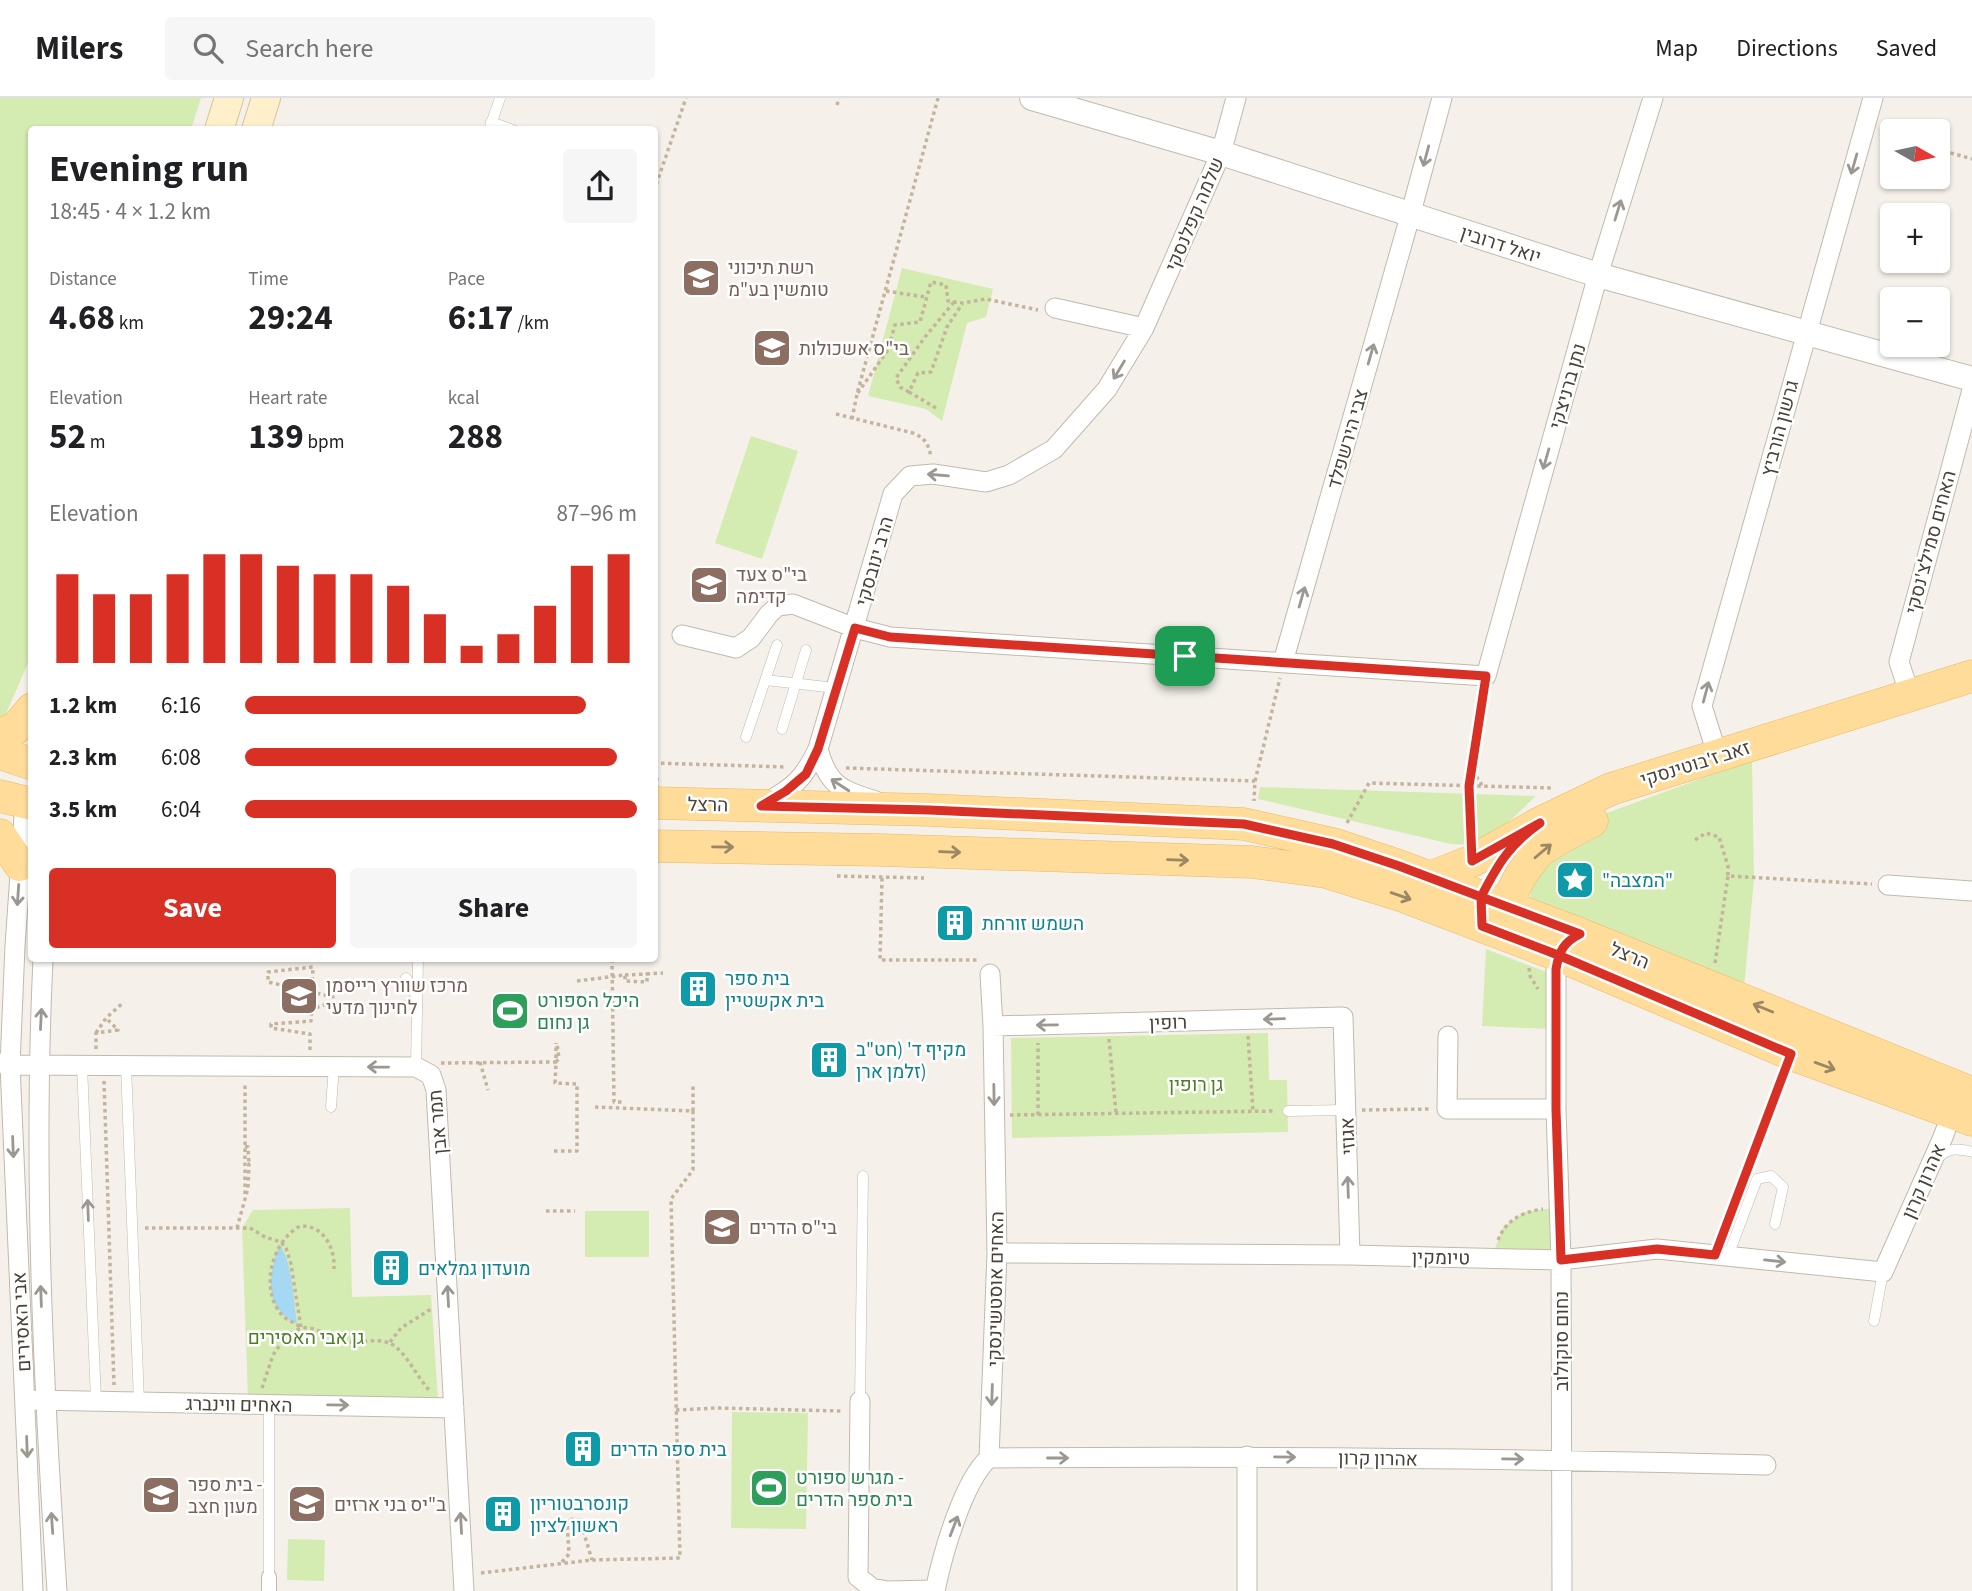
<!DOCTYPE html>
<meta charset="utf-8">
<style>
:root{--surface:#fff;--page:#f6f6f6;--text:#202124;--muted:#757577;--line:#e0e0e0;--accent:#d93025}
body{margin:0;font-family:"Source Sans 3",Heebo,sans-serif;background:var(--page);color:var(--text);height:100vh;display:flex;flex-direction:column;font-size:26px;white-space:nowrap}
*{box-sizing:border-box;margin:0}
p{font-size:23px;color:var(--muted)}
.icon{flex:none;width:38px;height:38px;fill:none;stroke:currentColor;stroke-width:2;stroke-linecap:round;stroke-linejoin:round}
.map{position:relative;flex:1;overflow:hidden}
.panel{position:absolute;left:28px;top:28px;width:630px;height:836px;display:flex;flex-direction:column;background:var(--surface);border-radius:7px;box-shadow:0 2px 5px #0004}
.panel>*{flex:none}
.needle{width:46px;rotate:99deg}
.buttons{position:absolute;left:1880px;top:21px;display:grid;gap:14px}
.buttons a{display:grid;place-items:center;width:70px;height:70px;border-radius:7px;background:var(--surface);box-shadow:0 2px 5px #0004;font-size:35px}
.pin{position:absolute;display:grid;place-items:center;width:60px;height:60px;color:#fff;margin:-30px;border-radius:14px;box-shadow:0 4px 10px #0006}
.round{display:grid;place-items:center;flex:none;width:74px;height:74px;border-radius:7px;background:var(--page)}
.overview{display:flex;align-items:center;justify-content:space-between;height:119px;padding:0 21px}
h1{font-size:38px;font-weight:700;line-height:52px}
.stats{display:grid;grid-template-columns:repeat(3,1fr);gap:10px;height:119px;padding:7px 21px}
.stats div{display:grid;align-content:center}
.stats b{font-size:35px;font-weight:700}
.stats small{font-size:19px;font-weight:400}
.stats p{font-size:19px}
.chart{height:196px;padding:14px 21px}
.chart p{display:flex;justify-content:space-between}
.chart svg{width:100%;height:126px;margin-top:7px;stroke:var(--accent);stroke-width:6}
.button{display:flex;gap:14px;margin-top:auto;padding:14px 21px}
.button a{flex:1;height:80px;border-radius:7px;background:var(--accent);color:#fff;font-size:28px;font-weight:700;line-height:80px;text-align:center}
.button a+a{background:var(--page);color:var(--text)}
ul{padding:0 21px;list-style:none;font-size:23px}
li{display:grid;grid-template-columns:112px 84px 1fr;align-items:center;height:52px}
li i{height:18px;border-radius:9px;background:var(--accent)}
header{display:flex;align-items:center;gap:42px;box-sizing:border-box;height:98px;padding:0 35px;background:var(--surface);border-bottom:2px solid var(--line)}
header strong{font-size:33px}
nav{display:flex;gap:38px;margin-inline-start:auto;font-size:24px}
.search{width:490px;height:63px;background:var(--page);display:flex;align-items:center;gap:18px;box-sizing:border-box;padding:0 24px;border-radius:7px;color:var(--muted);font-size:26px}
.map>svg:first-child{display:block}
.green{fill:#d4ebb2}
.water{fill:#a5d8f3}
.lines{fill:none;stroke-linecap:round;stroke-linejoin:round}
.service-casing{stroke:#c2b9ac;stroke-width:11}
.pedestrian-casing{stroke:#c2b9ac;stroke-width:16}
.minor-casing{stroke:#c2b9ac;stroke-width:21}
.tertiary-casing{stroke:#c2b9ac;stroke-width:26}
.secondary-casing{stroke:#d7c398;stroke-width:30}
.primary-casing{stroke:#e9b965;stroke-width:33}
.path{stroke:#c4b49c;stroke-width:3.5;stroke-dasharray:3.5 3.5;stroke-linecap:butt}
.service{stroke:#fff;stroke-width:10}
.pedestrian{stroke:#fff;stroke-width:14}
.minor{stroke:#fff;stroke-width:19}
.tertiary{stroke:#fff;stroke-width:24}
.secondary{stroke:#ffefca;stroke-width:28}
.primary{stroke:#ffdc99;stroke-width:32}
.path-bridge{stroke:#c4b49c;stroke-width:3.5;stroke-dasharray:3.5 3.5;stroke-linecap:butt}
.oneway{stroke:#9b9791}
.oneway2{stroke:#9b8763}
.route-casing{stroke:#fff;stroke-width:14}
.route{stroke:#d93025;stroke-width:9}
.labels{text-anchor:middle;stroke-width:5;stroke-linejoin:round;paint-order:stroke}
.street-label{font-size:19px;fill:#4a4237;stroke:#fff}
.education-label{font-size:19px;fill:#785e54;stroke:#fff;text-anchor:start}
.culture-label{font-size:19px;fill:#0d838f;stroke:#fff;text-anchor:start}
.leisure-label{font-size:19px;fill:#27864d;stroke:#fff;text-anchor:start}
.park-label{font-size:19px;fill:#4e7f27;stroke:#fff}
</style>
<header>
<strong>Milers</strong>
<div class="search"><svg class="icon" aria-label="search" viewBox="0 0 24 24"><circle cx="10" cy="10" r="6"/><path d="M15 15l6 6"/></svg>Search here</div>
<nav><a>Map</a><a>Directions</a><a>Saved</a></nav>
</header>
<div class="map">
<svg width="1972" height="1493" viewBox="0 0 1972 1493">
<rect width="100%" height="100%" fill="#f5f1ea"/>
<path class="green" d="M0,0H201L191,31L32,32L31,558L5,618H0Z
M902,170L993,191L986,219L967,225L942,323L926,311L868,298Z
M751,338L798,353L762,461L715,445Z
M1752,662L1754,780L1743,902L1538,821L1530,800L1532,779L1604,716Z
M1260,689L1536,698L1484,747L1451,746L1258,701Z
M1486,851L1552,876L1551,931L1482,928Z
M1268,935L1269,982H1287L1288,1034L1012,1040L1011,940Z
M1559,1109L1561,1162L1491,1161L1503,1129L1525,1114Z
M350,1110L352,1199L431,1197L438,1301L248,1299L242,1130L253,1112Z
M585,1113H649V1159H585Z
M732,1314L808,1315L806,1431L731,1430Z
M288,1441L325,1442L324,1483L287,1482Z"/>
<path class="water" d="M279,1148C292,1158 294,1208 297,1226C263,1210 268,1178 279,1148Z"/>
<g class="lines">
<defs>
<path id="service" d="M491,24L513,32
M489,32L500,0
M766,582L835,590
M782,631L806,552
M746,639L777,547
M406,880L417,899
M82,967L96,1303
M126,967L139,1304
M416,969L418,861
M331,1009L334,968
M1288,1013L1346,1012
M1939,1059C1949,1049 1960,1051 1972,1054
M1728,1158L1757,1081L1771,1078L1783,1089L1775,1126
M1874,1223L1883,1174
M860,1303L863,1078
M269,1479V1306"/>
<path id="pedestrian" d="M269,1479V1493"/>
<path id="minor" d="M1055,210L1144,230
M682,537L736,550L751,540L769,516L778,508L793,506L855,530L890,539L1486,578L1598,177L1653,0
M1283,564L1407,129L1442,0
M1910,597L1899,564L1972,292
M818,651C828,688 841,692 876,703
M1718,659L1702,608L1873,0
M25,704L15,848L10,967L33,1493
M764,706C794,689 803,682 818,651L893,396L910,378L933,376L986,384L1009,377L1054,351L1107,291L1144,230L1221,55L1236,0
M1888,787L1972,793
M43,861C33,1072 43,1282 57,1493
M993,928L1343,919L1350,1157
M1448,938L1447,1011H1556
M0,965L10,967L416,969L431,977L436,992L464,1493
M997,1155L1350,1157L1561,1162L1657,1151L1883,1174L1943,1039L1956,1004
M33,1302L454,1310
M860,1303L858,1479L872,1490L887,1493L935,1492
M989,1360C1248,1358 1507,1360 1766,1367
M935,1493C942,1458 963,1383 989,1360L997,1155L993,928L990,876
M1247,1493V1358
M1562,1493L1561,1162L1556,1011V871L1558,857L1563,848"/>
<path id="tertiary" d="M1032,0L1221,55L1598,177L1972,281"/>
<path id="secondary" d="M219,32L229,0
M256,32L266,0"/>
<path id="primary" d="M0,636L16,630L32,611
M0,655L32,666
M0,698L32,706
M654,705L929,712L1244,726L1333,746L1399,768L1580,836L1972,995
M0,737L20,767
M654,748L881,752L1252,764L1326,774L1403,798L1558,857L1791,956L1972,1022
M1429,780L1472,763L1540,725L1611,691L1972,578
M1488,822L1505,808L1521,777L1538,754L1558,741L1592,723"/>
</defs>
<use href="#service" class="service-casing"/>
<use href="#pedestrian" class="pedestrian-casing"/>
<use href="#minor" class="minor-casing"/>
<use href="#tertiary" class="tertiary-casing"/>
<use href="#secondary" class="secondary-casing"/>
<use href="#primary" class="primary-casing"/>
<path class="path" d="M938,0L857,296L888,252L895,227L920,224L931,184L946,187L948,203L963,205L986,201L1038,212
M837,7L839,0
M1880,36L1892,39
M1937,51L1972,61
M654,93L686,0
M886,193L925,199
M909,294L900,289L896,280L925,239L954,204
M936,310L909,294L918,275L931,274L947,229L962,206
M836,316L913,335C925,340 929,346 931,360
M852,321L857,296
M654,665L786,669
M846,670L1255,683L1254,703
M1472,673L1481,685V688
M654,678H657
M1255,683L1280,580
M1347,725L1369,685L1553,690
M1470,736L1469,688L1483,594
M1695,742L1706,735L1719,739L1728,768V778L1872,786
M837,778L924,780
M882,780L880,862H979
M612,861L614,1004H625
M1715,865L1728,778
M1529,870L1530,878L1538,891
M625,877L647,876
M577,883L625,877V883L647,884V876L663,875
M96,935L106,920L124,904
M1248,938L1253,1013
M1109,941L1116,1015
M96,951V935L118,932L106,920
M310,952V936L271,930V926L311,923C312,905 312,887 313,869L268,874V884L333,899L331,905L311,911
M480,964L488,992
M441,965L556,964V945
M104,983L114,1287
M1362,1012L1431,1011
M693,1013V987
M1010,1017L1275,1013
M1038,1017V945
M245,1048L248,1049L249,1066
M554,1053H577V986L555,985L556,964L559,960L557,946
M1747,1072L1783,977
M245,1096V986
M546,1113H575
M145,1130H250L265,1139L281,1144L286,1150L291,1166L301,1230C316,1228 328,1239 342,1243C356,1247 371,1240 386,1244C403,1247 417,1280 430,1293
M237,1130L248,1090L249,1066H253
M1498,1142C1506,1122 1522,1114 1543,1111
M390,1244L401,1230L431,1211
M262,1290L273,1257L286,1238L301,1230C295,1224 287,1223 282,1217C259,1191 272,1143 300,1128C324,1127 335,1150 334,1171
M676,1312L717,1310L841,1313
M562,1464L569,1456L567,1421L580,1422L592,1462
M481,1475L592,1462L680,1460L671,1101L693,1072V1013L595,1009"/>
<use href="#service" class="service"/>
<use href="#pedestrian" class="pedestrian"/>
<use href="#minor" class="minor"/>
<use href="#tertiary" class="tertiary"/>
<use href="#secondary" class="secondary"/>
<use href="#primary" class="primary"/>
<path class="path-bridge" d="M654,739L657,678"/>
</g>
<defs><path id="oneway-shaft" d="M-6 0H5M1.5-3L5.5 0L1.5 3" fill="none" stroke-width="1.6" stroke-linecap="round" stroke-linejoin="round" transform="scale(1.75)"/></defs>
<g class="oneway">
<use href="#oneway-shaft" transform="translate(1426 58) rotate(105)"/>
<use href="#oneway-shaft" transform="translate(1854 66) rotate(106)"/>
<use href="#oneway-shaft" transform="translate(1618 112) rotate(-73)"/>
<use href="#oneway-shaft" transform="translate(1371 256) rotate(-74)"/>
<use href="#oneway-shaft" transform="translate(1119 272) rotate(121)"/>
<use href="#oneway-shaft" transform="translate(1546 361) rotate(106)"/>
<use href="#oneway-shaft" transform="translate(938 377) rotate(-175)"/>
<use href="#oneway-shaft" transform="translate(1302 499) rotate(-74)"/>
<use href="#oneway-shaft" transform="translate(1706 594) rotate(-75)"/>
<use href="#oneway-shaft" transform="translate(840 687) rotate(-147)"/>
<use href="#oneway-shaft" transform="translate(18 797) rotate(94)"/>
<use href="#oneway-shaft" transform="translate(41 921) rotate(-87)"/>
<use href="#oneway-shaft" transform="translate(1274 921) rotate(178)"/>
<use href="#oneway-shaft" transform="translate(1047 927) rotate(179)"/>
<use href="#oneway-shaft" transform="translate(378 969) rotate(-179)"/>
<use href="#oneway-shaft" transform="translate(994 997) rotate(89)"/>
<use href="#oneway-shaft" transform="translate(13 1049) rotate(88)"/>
<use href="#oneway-shaft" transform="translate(1348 1089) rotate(-92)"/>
<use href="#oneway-shaft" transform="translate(88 1112) rotate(-92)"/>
<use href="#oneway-shaft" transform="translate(1775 1163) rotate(6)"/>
<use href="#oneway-shaft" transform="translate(41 1198) rotate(-92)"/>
<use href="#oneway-shaft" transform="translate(448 1198) rotate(-93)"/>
<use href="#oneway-shaft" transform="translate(992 1297) rotate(92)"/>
<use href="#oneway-shaft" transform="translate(338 1307) rotate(1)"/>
<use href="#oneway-shaft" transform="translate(27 1349) rotate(88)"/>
<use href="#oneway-shaft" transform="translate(1285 1359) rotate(1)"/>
<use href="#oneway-shaft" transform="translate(1058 1360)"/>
<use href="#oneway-shaft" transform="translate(1513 1361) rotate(1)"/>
<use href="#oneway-shaft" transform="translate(52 1425) rotate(-94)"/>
<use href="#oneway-shaft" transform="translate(461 1425) rotate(-93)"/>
<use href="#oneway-shaft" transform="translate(954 1428) rotate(-69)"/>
</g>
<g class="oneway2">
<use href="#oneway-shaft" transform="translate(723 749) rotate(1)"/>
<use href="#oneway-shaft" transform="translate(1543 753) rotate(-40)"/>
<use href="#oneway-shaft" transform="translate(950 754) rotate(2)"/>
<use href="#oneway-shaft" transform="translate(1178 762) rotate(2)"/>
<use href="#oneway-shaft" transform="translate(1401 798) rotate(19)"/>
<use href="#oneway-shaft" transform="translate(1763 910) rotate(-158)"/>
<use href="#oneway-shaft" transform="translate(1825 968) rotate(20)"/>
</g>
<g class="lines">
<defs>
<path id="route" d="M1185,558L890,539L855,530L818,651L806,676L786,693L761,708L929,712L1244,726L1333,746L1399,768L1481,799L1482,828L1558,857L1791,956L1715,1157L1657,1151L1561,1162L1556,1011V871C1559,853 1564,844 1580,836L1481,799C1498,766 1509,747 1540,725L1472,763L1469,688L1486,578L1185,558"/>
</defs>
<use href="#route" class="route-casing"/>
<use href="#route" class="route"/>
</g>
<defs>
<symbol id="school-square" viewBox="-11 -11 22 22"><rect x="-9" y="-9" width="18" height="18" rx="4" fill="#8d6e63" stroke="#fff"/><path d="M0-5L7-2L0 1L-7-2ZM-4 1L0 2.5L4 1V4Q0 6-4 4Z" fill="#fff"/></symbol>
<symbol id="sight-square" viewBox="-11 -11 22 22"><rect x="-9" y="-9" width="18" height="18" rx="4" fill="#0f9aa8" stroke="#fff"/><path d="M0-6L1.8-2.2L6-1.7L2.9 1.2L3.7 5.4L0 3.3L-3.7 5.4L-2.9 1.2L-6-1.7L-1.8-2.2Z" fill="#fff"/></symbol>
<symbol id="building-square" viewBox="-11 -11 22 22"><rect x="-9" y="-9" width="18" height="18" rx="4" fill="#0f9aa8" stroke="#fff"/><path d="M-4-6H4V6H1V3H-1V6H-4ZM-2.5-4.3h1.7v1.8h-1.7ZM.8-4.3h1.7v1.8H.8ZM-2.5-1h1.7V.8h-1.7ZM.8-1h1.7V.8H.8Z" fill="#fff"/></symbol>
<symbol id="stadium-square" viewBox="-11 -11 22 22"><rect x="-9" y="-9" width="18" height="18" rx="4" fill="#2e9e5b" stroke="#fff"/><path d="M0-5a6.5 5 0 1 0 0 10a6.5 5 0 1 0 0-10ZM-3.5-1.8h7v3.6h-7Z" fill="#fff"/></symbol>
</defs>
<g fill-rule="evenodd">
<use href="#school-square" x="679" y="158" width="44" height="44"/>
<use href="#school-square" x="750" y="228" width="44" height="44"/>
<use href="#school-square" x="687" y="465" width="44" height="44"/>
<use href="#sight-square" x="1553" y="760" width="44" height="44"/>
<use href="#building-square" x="933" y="803" width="44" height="44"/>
<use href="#building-square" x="676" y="869" width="44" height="44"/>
<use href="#school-square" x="277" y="876" width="44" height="44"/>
<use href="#stadium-square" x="488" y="891" width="44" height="44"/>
<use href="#building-square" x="807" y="940" width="44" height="44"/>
<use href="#school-square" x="700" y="1107" width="44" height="44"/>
<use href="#building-square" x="369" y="1148" width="44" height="44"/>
<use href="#building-square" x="561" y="1329" width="44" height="44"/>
<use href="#stadium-square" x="747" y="1368" width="44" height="44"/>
<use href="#school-square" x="139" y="1375" width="44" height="44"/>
<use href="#school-square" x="285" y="1384" width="44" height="44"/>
<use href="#building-square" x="481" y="1394" width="44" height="44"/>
</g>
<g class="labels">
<g class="street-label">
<text transform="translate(1194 116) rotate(-67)" y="7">שלמה קפלנסקי</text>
<text transform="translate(1501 146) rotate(18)" y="7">יואל דרובין</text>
<text transform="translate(1567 288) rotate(-74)" y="7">נתן ברניצקי</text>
<text transform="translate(1779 330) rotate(-75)" y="7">גרשון הורביץ</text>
<text transform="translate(1347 341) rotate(-74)" y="7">צבי הירשפלד</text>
<text transform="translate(1930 444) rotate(-75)" y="7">האחים סמילצ'נסקי</text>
<text transform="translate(874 463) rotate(-74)" y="7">הרב ינובסקי</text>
<text transform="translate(1695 665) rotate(-17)" y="7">זאב ז'בוטינסקי</text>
<text transform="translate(708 706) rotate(1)" y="7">הרצל</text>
<text transform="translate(1630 857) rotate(22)" y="7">הרצל</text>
<text transform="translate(1168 924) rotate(-2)" y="7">רופין</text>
<text transform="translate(437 1024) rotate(-95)" y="7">תמר אבן</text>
<text transform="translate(1347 1038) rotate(-92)" y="7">אגוזי</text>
<text transform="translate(1923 1083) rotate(-66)" y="7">אהרון קרון</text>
<text transform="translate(1441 1159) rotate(1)" y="7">טיומקין</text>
<text transform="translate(995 1191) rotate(-89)" y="7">האחים אוסטשינסקי</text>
<text transform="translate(21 1224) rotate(-93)" y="7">אבי האסירים</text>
<text transform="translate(1561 1243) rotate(-90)" y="7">נחום סוקולוב</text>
<text transform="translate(239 1306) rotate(1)" y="7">האחים ווינברג</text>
<text transform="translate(1378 1360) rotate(1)" y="7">אהרון קרון</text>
</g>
<g class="education-label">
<text x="728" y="176">רשת תיכוני<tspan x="728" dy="22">טומשין בע"מ</tspan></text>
<text x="799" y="257">בי"ס אשכולות</text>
<text x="736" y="483">בי"ס צעד<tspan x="736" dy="22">קדימה</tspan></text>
<text x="326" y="894">מרכז שוורץ רייסמן<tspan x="326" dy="22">לחינוך מדעי</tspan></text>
<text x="749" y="1136">בי"ס הדרים</text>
<text x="188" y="1393">בית ספר -<tspan x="188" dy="22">מעון חצב</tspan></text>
<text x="334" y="1413">ב"יס בני ארזים</text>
</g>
<g class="culture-label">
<text x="1602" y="789">"המצבה"</text>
<text x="982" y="832">השמש זורחת</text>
<text x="725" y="887">בית ספר<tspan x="725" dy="22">בית אקשטיין</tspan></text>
<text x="856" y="958">מקיף ד' (חט"ב<tspan x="856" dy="22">זלמן ארן)</tspan></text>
<text x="418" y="1177">מועדון גמלאים</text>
<text x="610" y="1358">בית ספר הדרים</text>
<text x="530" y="1412">קונסרבטוריון<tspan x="530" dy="22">ראשון לציון</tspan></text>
</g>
<g class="leisure-label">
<text x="537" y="909">היכל הספורט<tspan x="537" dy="22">גן נחום</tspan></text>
<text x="796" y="1386">מגרש ספורט -<tspan x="796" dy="22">בית ספר הדרים</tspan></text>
</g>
<g class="park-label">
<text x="1196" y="993">גן רופין</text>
<text x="306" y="1246">גן אבי האסירים</text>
</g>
</g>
</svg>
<div class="buttons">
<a><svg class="needle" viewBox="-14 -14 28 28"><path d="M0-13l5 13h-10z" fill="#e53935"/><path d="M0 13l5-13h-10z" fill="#757577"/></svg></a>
<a>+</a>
<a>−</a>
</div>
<div class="pin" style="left:1185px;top:558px;background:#1e9e55"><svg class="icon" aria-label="arrive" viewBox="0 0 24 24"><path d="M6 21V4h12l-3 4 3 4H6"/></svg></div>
<section class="panel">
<div class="overview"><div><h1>Evening run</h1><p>18:45 · 4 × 1.2 km</p></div><a class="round"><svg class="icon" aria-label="share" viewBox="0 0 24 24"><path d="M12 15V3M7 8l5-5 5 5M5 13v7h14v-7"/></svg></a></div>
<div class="stats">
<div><p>Distance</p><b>4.68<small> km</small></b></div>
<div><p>Time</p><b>29:24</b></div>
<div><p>Pace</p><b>6:17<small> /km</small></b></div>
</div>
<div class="stats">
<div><p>Elevation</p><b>52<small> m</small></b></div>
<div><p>Heart rate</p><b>139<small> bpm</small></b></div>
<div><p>kcal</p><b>288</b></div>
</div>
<div class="chart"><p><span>Elevation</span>87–96 m</p>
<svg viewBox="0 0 160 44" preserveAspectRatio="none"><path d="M5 44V13M15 44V20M25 44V20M35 44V13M45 44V6M55 44V6M65 44V10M75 44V13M85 44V13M95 44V17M105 44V27M115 44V38M125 44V34M135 44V24M145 44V10M155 44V6"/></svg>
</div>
<ul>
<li><b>1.2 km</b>6:16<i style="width:87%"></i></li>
<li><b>2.3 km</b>6:08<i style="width:95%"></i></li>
<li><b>3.5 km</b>6:04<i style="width:100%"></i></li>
</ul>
<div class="button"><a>Save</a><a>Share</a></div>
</section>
</div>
